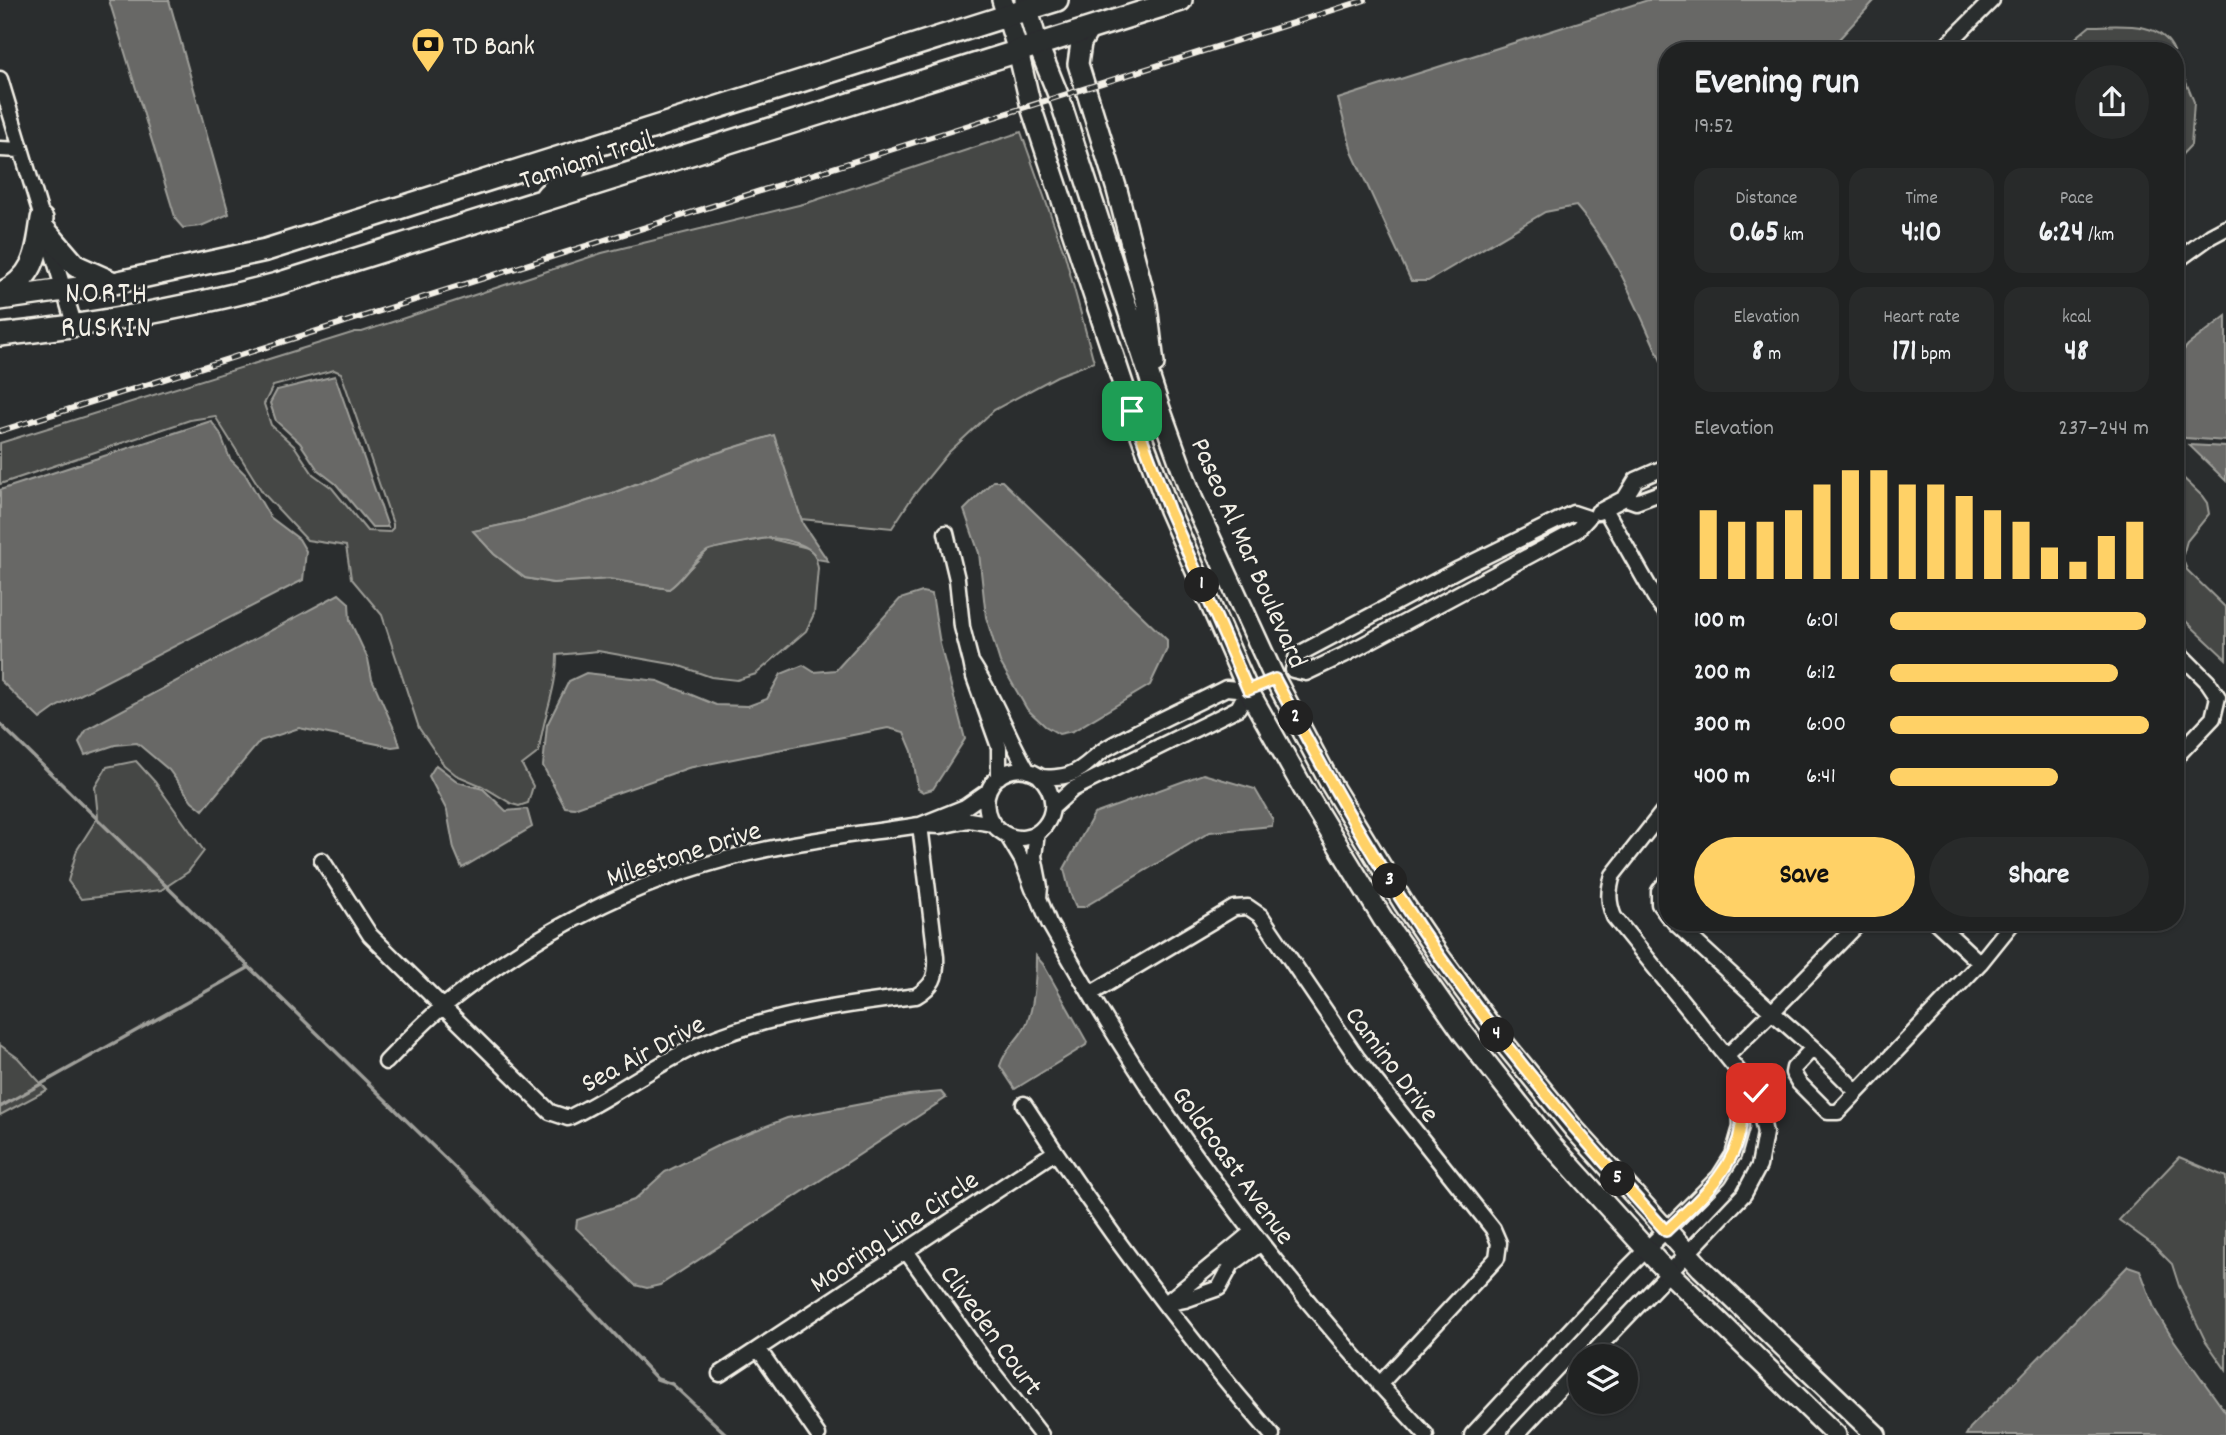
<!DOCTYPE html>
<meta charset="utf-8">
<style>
:root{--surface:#202222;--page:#282a2a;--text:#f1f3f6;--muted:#a2a4a5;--line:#3d3f40;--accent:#ffd166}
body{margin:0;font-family:Dekko,sans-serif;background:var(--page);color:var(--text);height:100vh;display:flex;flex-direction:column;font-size:26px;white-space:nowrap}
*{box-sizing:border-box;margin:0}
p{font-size:23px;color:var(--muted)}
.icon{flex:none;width:38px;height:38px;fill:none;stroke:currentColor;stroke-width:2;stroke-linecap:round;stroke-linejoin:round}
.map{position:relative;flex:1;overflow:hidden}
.sheet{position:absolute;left:1659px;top:42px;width:525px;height:889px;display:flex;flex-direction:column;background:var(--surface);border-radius:28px;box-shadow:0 2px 5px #0004,0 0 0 2px var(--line)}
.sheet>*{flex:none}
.controls{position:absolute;left:1568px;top:1344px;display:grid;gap:14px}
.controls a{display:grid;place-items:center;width:70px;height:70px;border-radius:50%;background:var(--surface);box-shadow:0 2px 5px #0004,0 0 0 2px var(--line);font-size:35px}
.pin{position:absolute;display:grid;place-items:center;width:60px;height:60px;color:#fff;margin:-30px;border-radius:14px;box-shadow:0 4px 10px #0006}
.km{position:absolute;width:35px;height:35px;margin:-18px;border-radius:50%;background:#222;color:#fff;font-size:19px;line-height:35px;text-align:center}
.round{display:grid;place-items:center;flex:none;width:74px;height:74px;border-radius:37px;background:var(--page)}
.summary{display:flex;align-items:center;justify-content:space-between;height:119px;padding:0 35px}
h1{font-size:38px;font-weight:700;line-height:52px}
.metrics{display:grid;grid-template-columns:repeat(3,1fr);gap:10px;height:119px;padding:7px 35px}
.metrics div{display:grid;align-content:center;border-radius:18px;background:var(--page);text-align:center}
.metrics b{font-size:30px;font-weight:700}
.metrics small{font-size:19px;font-weight:400}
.metrics p{font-size:19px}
.chart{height:196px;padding:14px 35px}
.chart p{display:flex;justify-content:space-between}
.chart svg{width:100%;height:126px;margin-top:7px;stroke:var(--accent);stroke-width:6}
.primary-button{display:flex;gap:14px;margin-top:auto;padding:14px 35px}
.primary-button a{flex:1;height:80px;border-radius:42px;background:var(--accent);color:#111;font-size:28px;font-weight:700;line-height:80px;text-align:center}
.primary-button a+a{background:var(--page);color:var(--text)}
ul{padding:0 35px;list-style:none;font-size:23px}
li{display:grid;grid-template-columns:112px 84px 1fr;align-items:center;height:52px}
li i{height:18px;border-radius:9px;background:var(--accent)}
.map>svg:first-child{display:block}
.green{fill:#444645;stroke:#9c9c96;stroke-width:2;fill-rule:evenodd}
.water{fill:#676866;stroke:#9f9f9a;stroke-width:2}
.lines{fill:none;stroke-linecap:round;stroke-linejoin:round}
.stream{stroke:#9f9f9a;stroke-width:3.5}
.street-casing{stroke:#f4f1e8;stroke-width:19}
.secondary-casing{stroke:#f4f1e8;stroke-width:24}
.primary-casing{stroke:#f4f1e8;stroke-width:26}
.street{stroke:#2a2d2e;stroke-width:14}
.secondary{stroke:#2a2d2e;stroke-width:19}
.primary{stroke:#2a2d2e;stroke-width:21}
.rail-casing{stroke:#f4f1e8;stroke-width:6}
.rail{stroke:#2a2d2e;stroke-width:3.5;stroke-dasharray:10;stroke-linecap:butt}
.route-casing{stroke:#fff;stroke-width:14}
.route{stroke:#ffd166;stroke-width:9}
.labels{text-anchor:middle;stroke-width:5;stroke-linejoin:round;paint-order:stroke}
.poi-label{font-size:28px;fill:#f4f1e8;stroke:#2a2d2e;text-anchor:start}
.street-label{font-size:28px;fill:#f4f1e8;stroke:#2a2d2e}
.neighbourhood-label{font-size:30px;letter-spacing:2px;fill:#f4f1e8;stroke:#2a2d2e}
</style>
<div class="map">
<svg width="2226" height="1435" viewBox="0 0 2226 1435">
<rect width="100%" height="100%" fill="#2a2d2e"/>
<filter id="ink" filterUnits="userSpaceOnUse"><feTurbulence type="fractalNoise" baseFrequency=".0143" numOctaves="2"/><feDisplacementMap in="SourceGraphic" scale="14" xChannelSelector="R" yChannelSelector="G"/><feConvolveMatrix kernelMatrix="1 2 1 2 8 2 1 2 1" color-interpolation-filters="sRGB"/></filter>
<g filter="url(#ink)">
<path class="green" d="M2090,26C2117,26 2161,19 2174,51H2060Z
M2175,55L2194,102L2191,145L2175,162Z
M1021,132L1065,255L1094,362L1057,376L994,410L948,453L913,496L892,528L801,519L773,436L704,457L613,493L530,519L474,531L494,554L525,578L552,583L609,579L669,589L709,549L767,538L808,548L815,554L818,568L814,614L806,631L756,674L737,680L711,677L677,665L598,651L557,655C557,690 542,719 539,752L522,765L533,786L528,803L519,806L512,804L482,786L456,775L444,765L419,728L382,615L351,578L346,546L307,540L263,493L215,416L190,420L0,484V443L355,332H362L602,253L807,203ZM334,370L341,373L393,524V528L389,532L367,531L332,488L313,474L295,447L271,425L264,404L273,386Z
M2175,470L2202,496L2207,503L2209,514L2187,541L2182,558L2187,570L2226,608V659L2175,611Z
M136,761L155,782L204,851L188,872L161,890L81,899L68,881L77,850L98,817L95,787L107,767Z
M0,1045L18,1058L47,1090L0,1115Z
M2179,1157L2226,1177V1370L2205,1340L2179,1286L2172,1264L2152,1244L2119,1220Z"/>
<path class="water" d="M109,0H169L229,214L201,226L183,228L176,220Z
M1648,0H1875L1828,51H1668V376C1641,319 1618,254 1576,206L1545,212L1428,281H1411L1352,152L1338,99Z
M2226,316V441L2185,438L2175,429V360L2188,345Z
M335,376L388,527H372L336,484L318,470L300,443L276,421L270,403L277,390Z
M211,421L220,433L230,459L245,474L270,517L299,539L306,551L303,580L58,706L40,719L0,680V490Z
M774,435L803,524L828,561L816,559C813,544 784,539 770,538C764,538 711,548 707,551C692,561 684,579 669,589L609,579L553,583L525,578L494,554L473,531L530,519L613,493L704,457Z
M2189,445L2226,447V481Z
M993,481H1002L1167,640V649L1150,685L1073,731L1059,734L1045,726L1027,709L1000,662L986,617L979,553L964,510Z
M922,592L932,594L940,644L965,739L933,789L923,792L918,789L912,751L904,732L888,728L688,768L574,808L565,807L543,766L547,725L569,681L586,673L658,681L716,705L748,706L767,699L781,674L803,665L814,672L836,670L900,599Z
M339,594L349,603L350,621L368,659L372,679L396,733L400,746L392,747L299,728L260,741L203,810L192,801L169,770L137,743L115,745L85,755L79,742L87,729Z
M436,765L458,782L483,789L506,811L527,809L532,827L462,868L454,849L447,811L429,776Z
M1203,774L1255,789L1273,820L1272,826L1210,832L1084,907H1076L1070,893L1064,869L1094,814Z
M1036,956L1043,964L1087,1042L1086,1045L1015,1089L1000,1066C1005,1048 1020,1039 1027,1023C1035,1003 1036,977 1036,956Z
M941,1092L946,1098L660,1285L647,1288L635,1285L576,1228L577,1220L634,1200L665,1172L723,1143L787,1118L909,1095Z
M2128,1266L2140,1270L2155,1310L2171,1336L2226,1413V1435H1966L1970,1428Z"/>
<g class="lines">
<path class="stream" d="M0,724L484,1196L657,1379L672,1384L727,1435
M0,1107L248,968"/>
<defs>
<path id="street" d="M1941,51L1992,0
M0,79L75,327
M0,149L21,150
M2175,262L2211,236L2226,228
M1625,498L1636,502L1668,490
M1605,509L1657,601L1668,615
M1598,512L1625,498L1636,480L1668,466
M1573,513L1588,518L1577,530L1344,655L1306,673L1293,670L1297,655L1459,569Z
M946,533L957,579L962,627L971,662
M2175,649L2208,682L2218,697L2213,718L2175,758
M999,777V747L974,677L971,662C994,696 1007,736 1028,771
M1040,777C1073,810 1033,857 999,830C983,817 982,792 997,778C1007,770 1020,767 1032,772C1035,773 1039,776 1042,777C1048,778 1062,777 1068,775C1085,770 1093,756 1107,748C1146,726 1187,708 1226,688L1248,690L1238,708L1073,789L1053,807
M988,791L965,807L920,825L940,826L969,820L993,824
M1007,835L1022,860L1033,889L1039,898L1040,887L1034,856L1037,833
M322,860L370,935L550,1112L568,1118C615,1096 656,1063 703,1043C771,1014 844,1005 916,996C933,986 937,977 936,957L920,825C874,832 828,837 783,846C657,869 542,926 444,1006C423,1022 405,1043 386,1062
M1668,880L1659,891V904L1668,916
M1039,898L1049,923C1084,984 1120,1046 1160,1104C1240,1222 1329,1332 1426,1435
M1674,922L1772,1012L1727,1056
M1860,922L1772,1012L1813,1048L1794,1068L1793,1073L1799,1083L1828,1112H1838L1980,963L2013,922
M1936,922L1980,963
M1090,994L1234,908L1248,907L1261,916L1358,1059L1493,1229L1499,1243L1497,1258L1379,1385
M1813,1048L1857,1092
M1024,1104C1099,1220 1181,1331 1272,1435
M906,1251L994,1374L1041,1435
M1167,1302L1252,1232
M1165,1304L1185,1300L1219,1288L1232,1264L1261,1243
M759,1350L818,1435
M1590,1356L1744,1194L1759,1166L1765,1133L1756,1093L1614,917C1608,902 1608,891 1613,875L1668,805
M720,1374L1055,1152
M1472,1435L1628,1268L1719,1177L1733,1155L1741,1127L1739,1072
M1516,1435L1580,1367"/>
<path id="secondary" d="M1002,0L1018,51L1031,107L1132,411L1169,510L1248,690L1303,788L1383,919L1463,1033L1549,1142L1657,1261L1836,1435
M1025,0L1038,45L1059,97L1158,403L1193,500L1275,679L1329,781L1404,904L1440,957L1499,1037L1575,1130L1701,1268L1876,1435
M1089,29L1081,43L1078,64L1117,190L1147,305L1154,364"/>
<path id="primary" d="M547,195L574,171L584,149
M45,230L76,266L114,283
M0,294C35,277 37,254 42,219
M0,299L114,283L266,250L1057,0
M0,335C94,325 185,308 277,284L1181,0"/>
</defs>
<use href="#street" class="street-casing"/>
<use href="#secondary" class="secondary-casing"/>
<use href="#primary" class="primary-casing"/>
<use href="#street" class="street"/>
<use href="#secondary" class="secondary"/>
<use href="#primary" class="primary"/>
<defs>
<path id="rail" d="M0,431L1365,0"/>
</defs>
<use href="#rail" class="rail-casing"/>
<use href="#rail" class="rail"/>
</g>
</g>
<g class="lines" filter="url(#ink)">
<defs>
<path id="route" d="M1132,411L1169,510L1248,690L1275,679C1325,774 1378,869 1440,957C1509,1054 1586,1143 1666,1231C1696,1202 1735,1171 1741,1126C1743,1109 1740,1089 1739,1072L1756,1093"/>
</defs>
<use href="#route" class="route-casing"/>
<use href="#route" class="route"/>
</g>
<defs>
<symbol id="bank-pin" viewBox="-11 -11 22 30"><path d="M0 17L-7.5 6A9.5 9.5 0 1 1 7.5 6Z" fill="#ffd166" stroke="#2a2d2e"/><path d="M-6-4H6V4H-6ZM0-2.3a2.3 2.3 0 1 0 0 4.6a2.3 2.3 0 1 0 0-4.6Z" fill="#111"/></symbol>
</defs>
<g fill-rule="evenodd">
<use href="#bank-pin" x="409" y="25" width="38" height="52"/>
</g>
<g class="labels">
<g class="poi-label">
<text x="452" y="54">TD Bank</text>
</g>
<g class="street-label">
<text transform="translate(586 158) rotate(-18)" y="10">Tamiami Trail</text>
<text transform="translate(1251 552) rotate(66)" y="10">Paseo Al Mar Boulevard</text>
<text transform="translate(683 852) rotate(-18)" y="10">Milestone Drive</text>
<text transform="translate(642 1052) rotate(-28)" y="10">Sea Air Drive</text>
<text transform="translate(1394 1063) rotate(53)" y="10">Camino Drive</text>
<text transform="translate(1235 1164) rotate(54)" y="10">Goldcoast Avenue</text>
<text transform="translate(893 1230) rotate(-34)" y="10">Mooring Line Circle</text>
<text transform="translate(993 1329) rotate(54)" y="10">Cliveden Court</text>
</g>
<g class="neighbourhood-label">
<text x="107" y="302">NORTH<tspan x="107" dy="34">RUSKIN</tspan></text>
</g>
</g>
</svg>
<div class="controls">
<a><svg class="icon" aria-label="layers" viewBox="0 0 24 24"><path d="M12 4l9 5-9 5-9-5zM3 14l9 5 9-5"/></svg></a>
</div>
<div class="pin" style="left:1132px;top:411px;background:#1e9e55"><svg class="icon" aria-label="arrive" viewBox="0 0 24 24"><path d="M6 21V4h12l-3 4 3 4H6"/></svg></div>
<div class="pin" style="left:1756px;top:1093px;background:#d93025"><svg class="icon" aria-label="check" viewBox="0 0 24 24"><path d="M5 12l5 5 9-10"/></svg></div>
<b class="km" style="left:1202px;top:585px">1</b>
<b class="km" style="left:1296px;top:718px">2</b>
<b class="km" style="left:1390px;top:881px">3</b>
<b class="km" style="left:1497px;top:1035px">4</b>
<b class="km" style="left:1618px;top:1179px">5</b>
<section class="sheet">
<div class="summary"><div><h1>Evening run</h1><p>19:52</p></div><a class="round"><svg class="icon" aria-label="share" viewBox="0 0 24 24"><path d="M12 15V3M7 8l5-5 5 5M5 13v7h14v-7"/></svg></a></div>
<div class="metrics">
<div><p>Distance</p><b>0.65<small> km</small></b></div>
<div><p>Time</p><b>4:10</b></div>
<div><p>Pace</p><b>6:24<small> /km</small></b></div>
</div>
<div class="metrics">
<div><p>Elevation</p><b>8<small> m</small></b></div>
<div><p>Heart rate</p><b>171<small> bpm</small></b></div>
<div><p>kcal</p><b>48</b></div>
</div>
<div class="chart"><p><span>Elevation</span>237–244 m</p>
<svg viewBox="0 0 160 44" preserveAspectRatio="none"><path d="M5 44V20M15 44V24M25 44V24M35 44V20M45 44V11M55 44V6M65 44V6M75 44V11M85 44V11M95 44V15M105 44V20M115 44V24M125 44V33M135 44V38M145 44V29M155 44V24"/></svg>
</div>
<ul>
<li><b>100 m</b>6:01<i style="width:99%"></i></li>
<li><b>200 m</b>6:12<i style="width:88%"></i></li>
<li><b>300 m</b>6:00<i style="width:100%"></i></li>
<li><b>400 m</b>6:41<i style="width:65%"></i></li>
</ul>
<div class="primary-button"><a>Save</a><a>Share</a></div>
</section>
</div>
